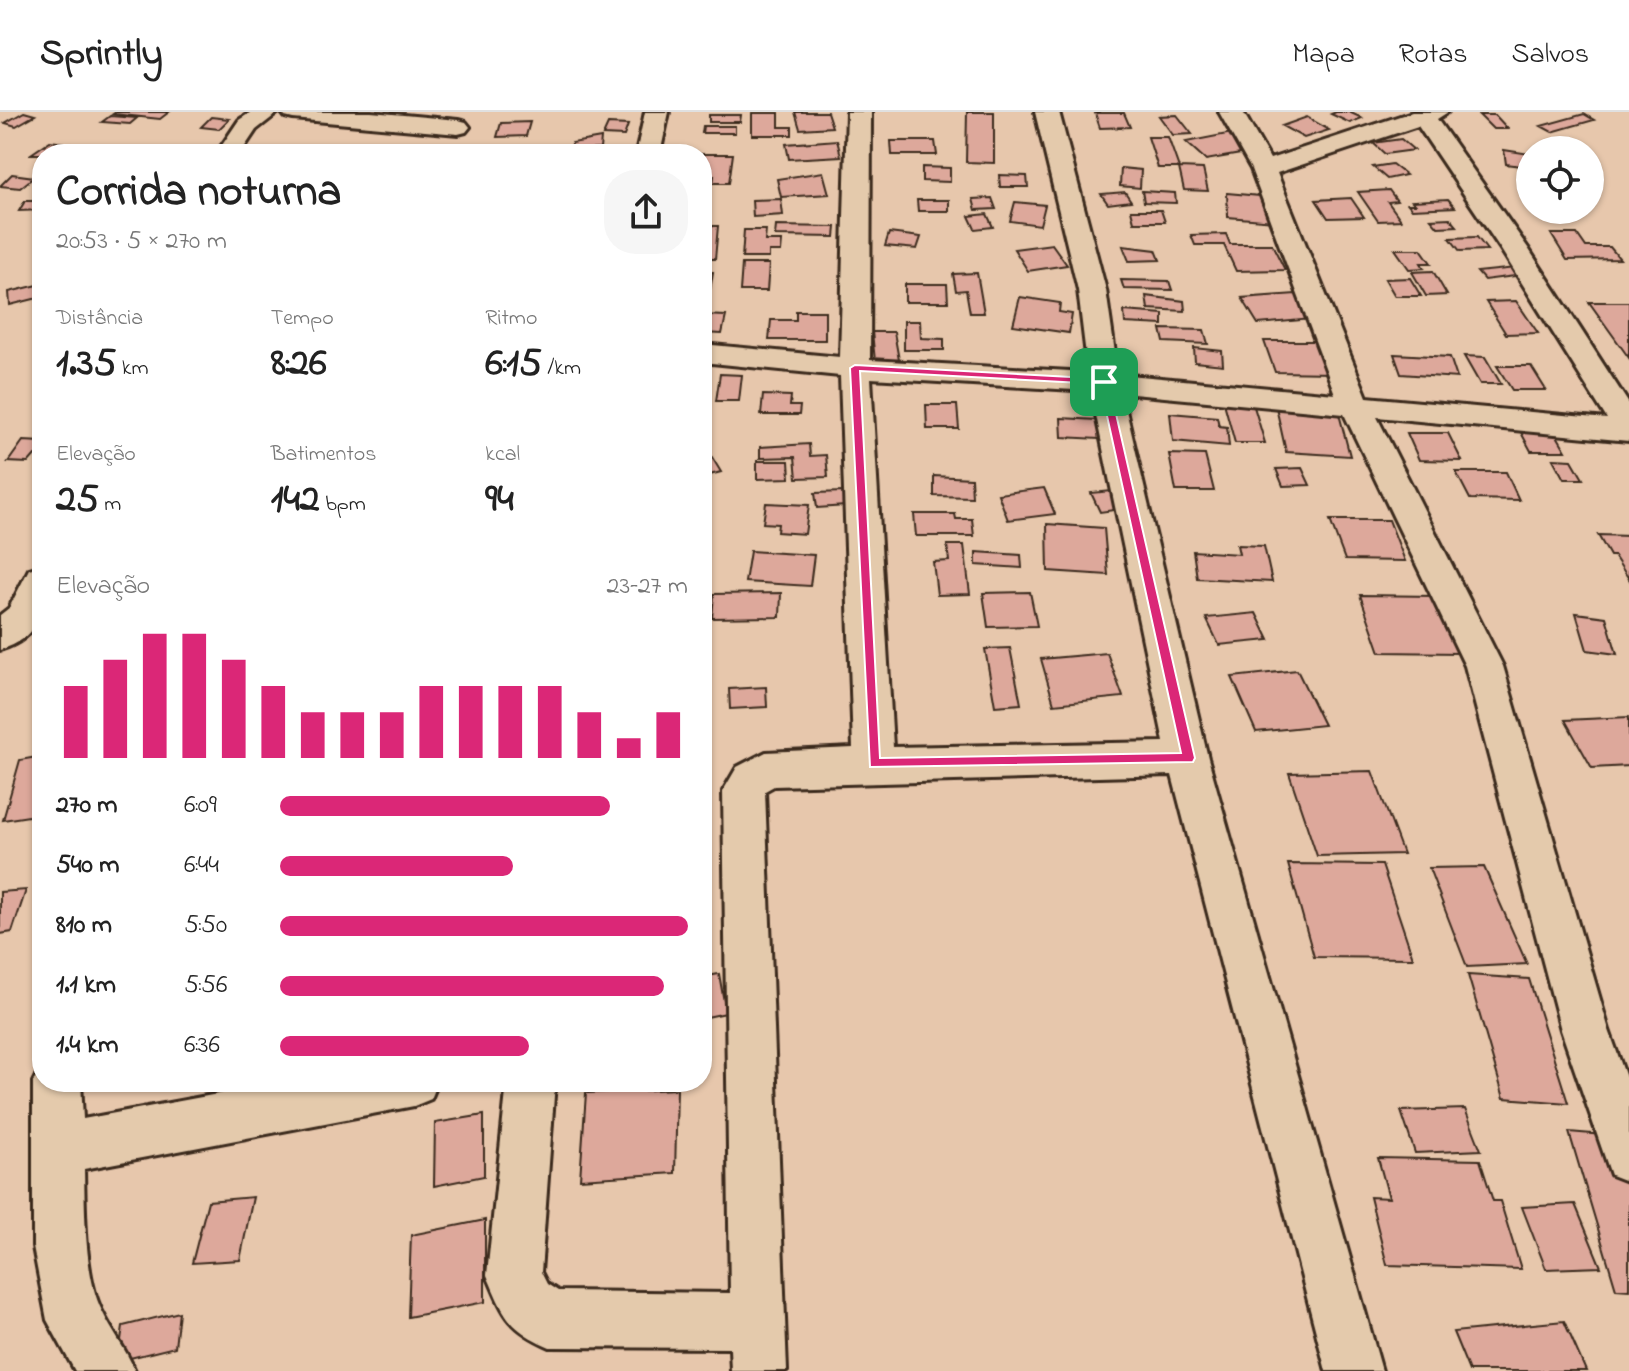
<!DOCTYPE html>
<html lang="pt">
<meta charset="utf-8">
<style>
:root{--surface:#fff;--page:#f6f6f6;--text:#222;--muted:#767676;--line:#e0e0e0;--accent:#db2777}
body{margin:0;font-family:"Indie Flower",sans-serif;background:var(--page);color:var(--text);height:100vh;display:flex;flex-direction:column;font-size:30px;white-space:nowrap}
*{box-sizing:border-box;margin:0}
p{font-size:26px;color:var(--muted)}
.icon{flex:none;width:44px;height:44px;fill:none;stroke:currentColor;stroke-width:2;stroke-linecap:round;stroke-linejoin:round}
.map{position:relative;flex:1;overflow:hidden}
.panel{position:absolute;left:32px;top:32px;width:680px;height:948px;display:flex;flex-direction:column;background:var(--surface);border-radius:32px;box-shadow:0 2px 6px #0004}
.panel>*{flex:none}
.controls{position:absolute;left:1516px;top:24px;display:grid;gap:16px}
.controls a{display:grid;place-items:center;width:88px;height:88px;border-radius:50%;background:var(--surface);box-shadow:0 2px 6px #0004;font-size:40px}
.pin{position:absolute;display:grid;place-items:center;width:68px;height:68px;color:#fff;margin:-34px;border-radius:16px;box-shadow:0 4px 12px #0006}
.round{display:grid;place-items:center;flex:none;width:84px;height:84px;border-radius:32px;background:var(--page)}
.head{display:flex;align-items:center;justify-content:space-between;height:136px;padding:0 24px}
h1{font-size:44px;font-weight:800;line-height:60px}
.figures{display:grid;grid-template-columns:repeat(3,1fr);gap:12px;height:136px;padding:8px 24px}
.figures div{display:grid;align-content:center}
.figures b{font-size:40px;font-weight:800}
.figures small{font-size:22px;font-weight:400}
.figures p{font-size:22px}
.chart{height:224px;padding:16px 24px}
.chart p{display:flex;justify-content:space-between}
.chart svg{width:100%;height:144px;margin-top:8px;stroke:var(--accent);stroke-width:6}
ul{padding:0 24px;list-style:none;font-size:26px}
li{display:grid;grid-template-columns:128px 96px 1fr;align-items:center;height:60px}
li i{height:20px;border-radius:10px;background:var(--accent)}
header{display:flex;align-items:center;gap:48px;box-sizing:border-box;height:112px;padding:0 40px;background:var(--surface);border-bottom:2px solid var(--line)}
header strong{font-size:38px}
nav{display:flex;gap:44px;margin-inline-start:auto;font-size:28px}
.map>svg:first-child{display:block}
.building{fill:#dda89b;stroke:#3b2a1e;stroke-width:2}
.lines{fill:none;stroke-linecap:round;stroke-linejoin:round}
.street-casing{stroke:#3b2a1e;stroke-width:6}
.street{fill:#e4caac;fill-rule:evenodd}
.route{fill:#db2777;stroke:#fff;stroke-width:2;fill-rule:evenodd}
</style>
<header>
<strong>Sprintly</strong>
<nav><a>Mapa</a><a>Rotas</a><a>Salvos</a></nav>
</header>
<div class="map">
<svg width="1629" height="1259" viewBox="0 0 1629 1259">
<rect width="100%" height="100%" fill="#e7c7ac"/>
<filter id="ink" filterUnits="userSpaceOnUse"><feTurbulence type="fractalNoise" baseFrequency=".0125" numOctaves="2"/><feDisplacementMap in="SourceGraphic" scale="16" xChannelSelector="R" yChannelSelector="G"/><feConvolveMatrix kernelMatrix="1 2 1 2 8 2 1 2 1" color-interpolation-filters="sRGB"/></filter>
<g filter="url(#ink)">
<path class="building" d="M24,0L35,3L16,14L5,11Z
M116,0H169L160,7L113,2Z
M795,0H827L832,15L800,17Z
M967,0H994V51L966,50Z
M1336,0H1349L1362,6L1350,11L1331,2Z
M752,1H779V15H792V23H752Z
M1095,1H1124L1130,15L1100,16Z
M1584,2L1594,8L1552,20L1541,14Z
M709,3H741L740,10H709Z
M1177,3L1192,22L1173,23L1159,4Z
M1479,3H1495L1508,17H1493Z
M110,4L137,6L130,12L102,10Z
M211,5L229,7L219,17L201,15Z
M1307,5L1329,18L1304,26L1282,14Z
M530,10L526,24L497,25L501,11Z
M608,12L628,13L624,24L603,23Z
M703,14H735V21H702Z
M1232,21L1252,40L1206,48L1186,30Z
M1148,25H1168L1179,56H1158Z
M601,26L600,37L571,39L572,31Z
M1401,27L1414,38L1385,42L1373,31Z
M837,28L841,44L789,47L786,32Z
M50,29L71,32L57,42H31Z
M891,29H935L937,43H892Z
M1504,38L1530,42V55L1506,52Z
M681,42H733L729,71H713L714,64H702V42Z
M1392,52L1406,63L1387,67L1373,55Z
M922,55L950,56V70L922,69Z
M1121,56L1141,58L1140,76L1120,74Z
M1179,56L1203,57L1208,79L1184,78Z
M823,60L829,82L781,85L777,67Z
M12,62L34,65L20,76L0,74Z
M999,63L1027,64L1028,75H1000Z
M1389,78L1397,89L1388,90L1401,108L1378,109L1358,80Z
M1142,79L1175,81L1176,91L1144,90Z
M1125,80L1131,89L1108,92L1101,82Z
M1227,81L1271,85L1274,109L1228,105Z
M992,86L996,97L976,98L973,87Z
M1351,86L1364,105L1328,106L1316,88Z
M781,87L783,103L753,105L752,88Z
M1448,87L1455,95L1412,97L1408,92H1415L1412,89Z
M917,88H949V99H918Z
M25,89H42V98L19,99Z
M1015,90L1045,93L1040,113L1010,109Z
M1131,98H1161L1165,110H1134Z
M1541,98H1570L1576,104L1550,107Z
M987,102L993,115L975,117L969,104Z
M1450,106L1457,114L1438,115L1431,107Z
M702,114H718L715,147H702Z
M776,114L836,115L835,125L775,124Z
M744,118H766L765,129H782L781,140H769V146H742Z
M889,121L921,125L917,137L885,134Z
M1226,122L1230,132H1272L1285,158L1236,159L1224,133H1195L1191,123Z
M1551,122H1577L1586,135H1610L1620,147L1567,148Z
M1477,125L1487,138L1460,139L1450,126Z
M1052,132L1067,153L1028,159L1014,137Z
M1123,134L1156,138L1160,148L1129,149Z
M1395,137H1421L1431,151H1421L1424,156L1409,157Z
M742,152H769L767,179H740Z
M1516,156L1523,163L1484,168L1477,160Z
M1433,159L1447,183L1426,184L1412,160Z
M702,160H713L710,178H702Z
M977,161L984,201H970L966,178L956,179L953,162Z
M1410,166L1421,184H1395L1385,167Z
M1121,168L1169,169L1172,178L1124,177Z
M42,172V185L10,193L9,180Z
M905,172H947L948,190H905Z
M1296,182L1313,207L1258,212L1242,186Z
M1146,184L1184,189L1185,199L1148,197Z
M1020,185L1060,191L1059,200L1072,202L1069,221L1013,213Z
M1516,189L1538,221L1506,222L1486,190Z
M1589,190H1629V246Z
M796,199H825V228H769L771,208H796Z
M1124,199L1163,202V213L1125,211Z
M702,203L726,204L722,222L702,221Z
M904,209H920L921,226L944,227V238H904Z
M1161,217L1204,218L1208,232L1164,230Z
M872,220H894L899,248L875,249Z
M1264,229H1320L1333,261L1275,260Z
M1194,236L1222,239L1223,253L1195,250Z
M1394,242L1450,245L1457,266L1401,262Z
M1464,244L1485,245L1501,272H1480Z
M1497,254H1531L1546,278H1512Z
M720,262L742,263L739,289H716Z
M763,283L791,284L790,294H800L799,303H761Z
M1223,287L1252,288L1265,331H1235Z
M926,293H957L959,317H927Z
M1276,295L1338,298L1350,344L1286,340Z
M1170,301L1217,305L1219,314L1227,315L1229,334L1173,329Z
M1061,306L1097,308L1099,327L1062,325Z
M1518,315H1552L1566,339H1531Z
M1407,321H1448L1462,349L1419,348Z
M23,329L42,330V343H35L28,351L8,350Z
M809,332L810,344L826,343L828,365L797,366L795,345L760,346V335Z
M707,337L721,360L702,365V338Z
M1169,342L1205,343L1214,379H1176Z
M1553,347L1572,348L1583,367H1564Z
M757,349H789L790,366L757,367Z
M1302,356L1310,373L1283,374L1276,357Z
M1456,360H1506L1519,388L1470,387Z
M934,364L971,366L972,385L934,384Z
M1044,376L1055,402L1008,408L998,382Z
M1112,379L1121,397L1100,400L1091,381Z
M844,380L846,394L817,396L815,381Z
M766,391L809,393L805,422L777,420L778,412L763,411Z
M914,402H955L956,407H972L974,424H916Z
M1330,408H1389L1405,449L1345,448Z
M1047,412L1104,416L1108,463L1048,459Z
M1598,423L1629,424V467L1614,444H1610Z
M947,433H964L970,482L937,483L933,450L949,449Z
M1237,433L1264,434L1272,470L1197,466L1193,439L1239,442Z
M750,439L814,443L810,474L745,470Z
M976,440L1021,443L1022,456L976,453Z
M1030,480L1037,514L988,515L983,481Z
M781,481L780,505L712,506L714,482Z
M1360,483L1436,484L1460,541L1380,540Z
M1256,501L1269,528L1219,533L1206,506Z
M1576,501L1606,505L1617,542L1587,538Z
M1010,536L1021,592L995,594L985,537Z
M1107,541L1123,585L1054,592L1041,547Z
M1297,558L1324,613L1256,620L1232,565Z
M766,575L767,595L730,597L729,577Z
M1629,605V654L1592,656L1565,608Z
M42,644V702L3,708L20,648Z
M1372,659L1403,742L1317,744L1289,661Z
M1288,752L1382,753L1413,846L1314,845Z
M1484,755L1527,852L1467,855L1429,756Z
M26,778L12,820L0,822V780Z
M719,862L726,901L702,906V865Z
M1468,863L1529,867L1568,991L1504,986Z
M220,970H277L275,981L216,986Z
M677,977L675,1061L580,1067L586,981Z
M1465,997L1481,1038L1415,1041L1401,999Z
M484,1003V1064L434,1074L435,1011Z
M1569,1020L1615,1024L1629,1066V1178L1616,1177Z
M1378,1046L1480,1048L1493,1089H1500L1521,1157L1387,1153L1370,1085L1389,1086Z
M253,1085L240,1148L192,1151L208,1089Z
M1575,1092L1601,1155L1546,1157L1522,1095Z
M485,1108V1190L408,1205L411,1123Z
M179,1200L175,1235L118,1249L123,1214Z
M1564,1209L1586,1259H1469L1453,1220Z"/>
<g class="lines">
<defs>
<path id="street" d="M251,0H279L256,18L240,42H216L239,8Z
M281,0H371L458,8L466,10L470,15L466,20L458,22L293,7L285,5Z
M645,0H669L660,42H636Z
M847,0H871L870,248L1088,260L1078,178L1035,0H1059L1106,178L1118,262L1335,282L1251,57L1219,0H1243L1270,47L1412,0H1448L1437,7L1528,136L1629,292V329L1377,305L1503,554L1609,918L1629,974V1070L1611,1063L1561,918L1465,554L1344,302L1122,281L1208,646L1382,1259H1326L1172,663L774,674L765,679L787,1259H731L730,1236L550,1235C508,1217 504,1203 487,1163L507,970H555L541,1160L547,1172L558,1179L730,1181L723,679L737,655L766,640L853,636L840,264L702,250V232L840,245ZM1418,14L1500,136L1607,307L1367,285L1277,61ZM871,266L1091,279L1164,630L893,635Z
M42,453C42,494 47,523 0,538V503L9,496L29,457Z
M42,952V970H81L83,1007L282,970H438L431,987L414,994L84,1057C85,1097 84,1164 102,1199C112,1220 126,1237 135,1259H75L47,1208L33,1135V970Z"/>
</defs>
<use href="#street" class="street-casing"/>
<use href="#street" class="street"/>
</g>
</g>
<path class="route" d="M855,253L1108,267L1195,646L1193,650L870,655L850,256ZM860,259L1100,272L1181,641L880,646Z"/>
</svg>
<div class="controls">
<a><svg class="icon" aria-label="locate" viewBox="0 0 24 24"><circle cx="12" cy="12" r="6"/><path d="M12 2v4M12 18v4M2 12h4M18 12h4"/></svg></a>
</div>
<div class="pin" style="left:1104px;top:270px;background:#1e9e55"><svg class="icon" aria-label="arrive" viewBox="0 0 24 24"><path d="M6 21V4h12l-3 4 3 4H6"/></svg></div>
<section class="panel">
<div class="head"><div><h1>Corrida noturna</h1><p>20:53 · 5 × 270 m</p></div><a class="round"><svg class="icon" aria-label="share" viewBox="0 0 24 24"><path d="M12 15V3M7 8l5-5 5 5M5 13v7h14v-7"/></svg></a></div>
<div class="figures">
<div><p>Distância</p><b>1.35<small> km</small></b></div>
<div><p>Tempo</p><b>8:26</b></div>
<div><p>Ritmo</p><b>6:15<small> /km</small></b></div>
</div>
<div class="figures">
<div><p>Elevação</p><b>25<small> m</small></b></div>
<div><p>Batimentos</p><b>142<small> bpm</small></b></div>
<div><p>kcal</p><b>94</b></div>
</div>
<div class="chart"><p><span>Elevação</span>23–27 m</p>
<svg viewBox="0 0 160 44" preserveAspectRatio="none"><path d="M5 44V22M15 44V14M25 44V6M35 44V6M45 44V14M55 44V22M65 44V30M75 44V30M85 44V30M95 44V22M105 44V22M115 44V22M125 44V22M135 44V30M145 44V38M155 44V30"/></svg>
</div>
<ul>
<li><b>270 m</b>6:09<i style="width:81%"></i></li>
<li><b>540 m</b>6:44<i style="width:57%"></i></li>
<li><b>810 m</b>5:50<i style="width:100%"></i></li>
<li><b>1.1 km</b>5:56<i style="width:94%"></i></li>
<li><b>1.4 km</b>6:36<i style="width:61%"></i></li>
</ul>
</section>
</div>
